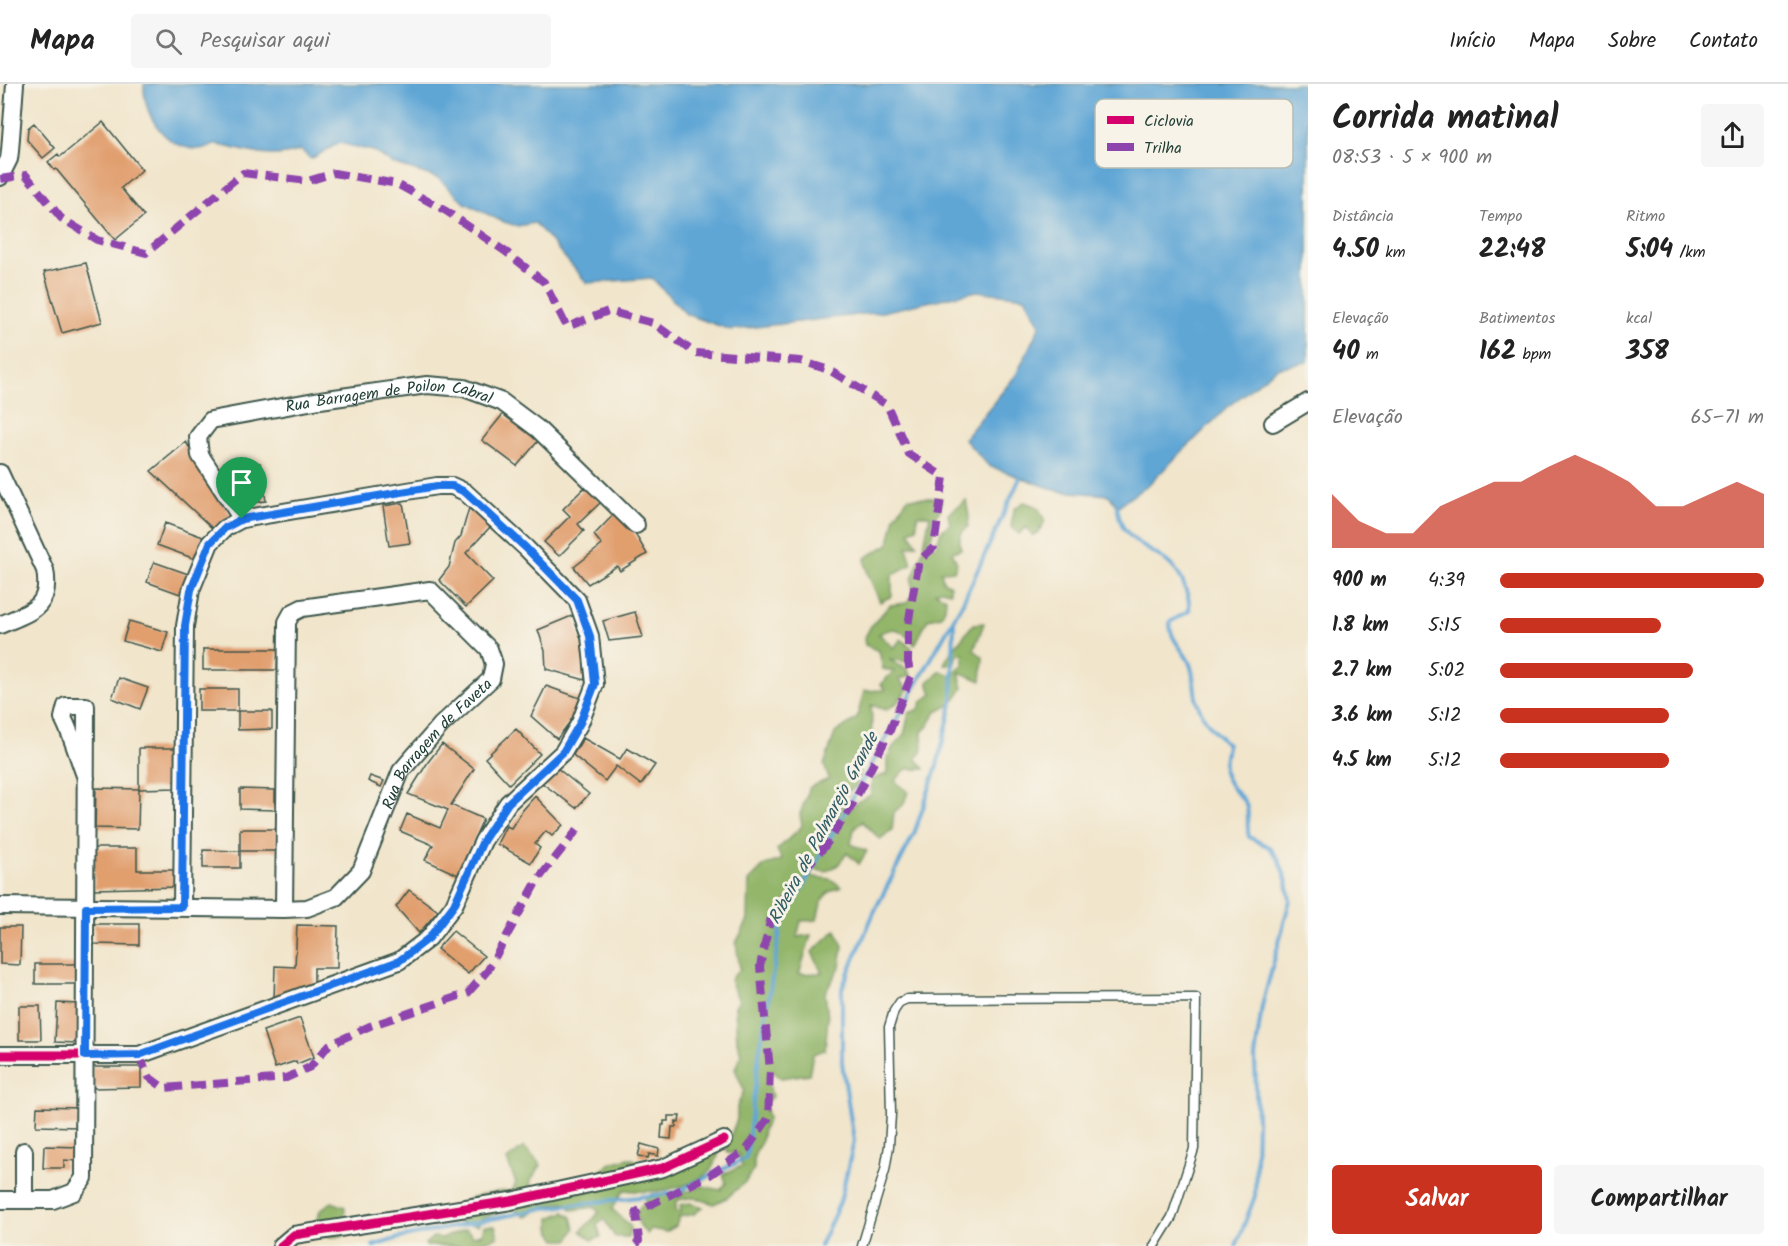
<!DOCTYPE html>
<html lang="pt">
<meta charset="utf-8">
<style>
:root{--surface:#fff;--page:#f6f6f6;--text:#222;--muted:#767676;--line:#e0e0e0;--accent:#c8321e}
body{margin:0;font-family:Kalam,sans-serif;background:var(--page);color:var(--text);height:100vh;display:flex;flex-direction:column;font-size:22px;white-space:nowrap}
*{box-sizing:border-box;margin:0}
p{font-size:20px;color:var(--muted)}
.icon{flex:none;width:33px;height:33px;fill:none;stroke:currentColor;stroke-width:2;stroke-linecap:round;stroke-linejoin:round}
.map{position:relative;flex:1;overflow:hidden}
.side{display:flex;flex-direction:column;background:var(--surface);width:480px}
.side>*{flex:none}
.pin{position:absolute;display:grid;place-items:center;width:51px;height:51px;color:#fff;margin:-62px -26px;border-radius:50% 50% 50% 0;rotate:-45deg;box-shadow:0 0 6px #0007}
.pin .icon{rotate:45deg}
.round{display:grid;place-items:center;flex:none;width:63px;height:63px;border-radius:6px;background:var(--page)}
.head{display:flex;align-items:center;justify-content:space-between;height:102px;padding:0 24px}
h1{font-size:33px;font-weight:700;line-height:45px}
.stats{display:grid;grid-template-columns:repeat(3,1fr);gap:9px;height:102px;padding:6px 24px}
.stats div{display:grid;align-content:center}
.stats b{font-size:26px;font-weight:700}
.stats small{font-size:16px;font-weight:400}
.stats p{font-size:16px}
.chart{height:168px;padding:12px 24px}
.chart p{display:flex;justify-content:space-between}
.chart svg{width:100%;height:108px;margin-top:6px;fill:var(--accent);opacity:.7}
.button{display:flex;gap:12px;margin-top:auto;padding:12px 24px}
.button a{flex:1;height:69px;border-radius:6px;background:var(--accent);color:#fff;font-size:24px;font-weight:700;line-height:69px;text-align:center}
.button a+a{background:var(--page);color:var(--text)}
ul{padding:0 24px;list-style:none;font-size:20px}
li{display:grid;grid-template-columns:96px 72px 1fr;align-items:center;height:45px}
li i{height:15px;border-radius:8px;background:var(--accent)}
header{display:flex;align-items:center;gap:36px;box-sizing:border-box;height:84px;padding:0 30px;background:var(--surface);border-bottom:2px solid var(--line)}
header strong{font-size:28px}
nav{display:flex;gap:33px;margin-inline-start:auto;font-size:21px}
.search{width:420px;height:54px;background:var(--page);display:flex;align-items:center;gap:15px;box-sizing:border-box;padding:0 21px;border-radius:6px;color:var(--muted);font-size:22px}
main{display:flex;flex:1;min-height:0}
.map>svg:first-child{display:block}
.forest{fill:#93b66a;stroke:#597a4f;stroke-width:1.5}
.water{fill:#5fa6d5;stroke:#3f7284;stroke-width:1.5}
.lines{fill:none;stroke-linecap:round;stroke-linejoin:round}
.stream{stroke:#5fa6d5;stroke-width:4}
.building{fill:#e19f6e}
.lane-casing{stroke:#3e564b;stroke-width:11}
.street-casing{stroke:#3e564b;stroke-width:20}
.lane{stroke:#fff;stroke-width:8}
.street{stroke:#fff;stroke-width:16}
.quiet{stroke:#8e44ad;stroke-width:8;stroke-dasharray:15 8;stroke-linecap:butt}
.cycleway-casing{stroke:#f7f3e8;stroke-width:13}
.cycleway{stroke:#d6006c;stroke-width:9}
.route-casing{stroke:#fff;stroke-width:12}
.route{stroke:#1a73e8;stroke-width:8}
.labels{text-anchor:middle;stroke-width:6;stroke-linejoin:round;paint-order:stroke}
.street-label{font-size:16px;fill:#1f3d34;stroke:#f7f3e8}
.water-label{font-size:18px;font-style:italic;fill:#325c64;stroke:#f7f3e8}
.key{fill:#f7f3e8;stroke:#b6bcb2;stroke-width:1.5}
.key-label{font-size:16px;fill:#1f3d34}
</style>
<header>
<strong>Mapa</strong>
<div class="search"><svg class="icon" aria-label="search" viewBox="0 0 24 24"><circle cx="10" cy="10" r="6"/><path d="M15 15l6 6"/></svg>Pesquisar aqui</div>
<nav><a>Início</a><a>Mapa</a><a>Sobre</a><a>Contato</a></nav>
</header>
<main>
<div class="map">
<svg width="1308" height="1162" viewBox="0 0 1308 1162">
<rect width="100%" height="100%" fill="#f7f3e8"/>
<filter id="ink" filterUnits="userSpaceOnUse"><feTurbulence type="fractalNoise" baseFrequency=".0167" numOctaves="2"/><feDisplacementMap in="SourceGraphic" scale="12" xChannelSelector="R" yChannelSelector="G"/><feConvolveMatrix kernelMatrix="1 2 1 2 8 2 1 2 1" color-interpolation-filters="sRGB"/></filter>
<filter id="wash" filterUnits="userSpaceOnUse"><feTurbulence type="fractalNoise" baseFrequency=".008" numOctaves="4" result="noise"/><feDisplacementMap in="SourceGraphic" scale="24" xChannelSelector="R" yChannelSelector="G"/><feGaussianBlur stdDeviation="1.35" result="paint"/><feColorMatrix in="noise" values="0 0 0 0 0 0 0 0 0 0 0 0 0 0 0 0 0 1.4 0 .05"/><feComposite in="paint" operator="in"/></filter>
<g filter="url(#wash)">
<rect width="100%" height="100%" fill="#f1e5cb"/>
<path class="forest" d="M908,414H941L940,426L931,439L935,446L928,457L934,463L937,461L941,447L950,440L948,430L966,416L969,433L968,443C959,448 959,456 961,465L952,468L957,479L954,487H941L943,497L950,501V508L941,506L935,508L946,514L945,524L941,532L928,535L915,561C902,547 898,540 879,550L894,564L901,555L912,564L908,578L889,575L898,581L906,584L911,592L899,595L908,605L896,620L886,626L871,621C873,636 870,649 873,663L856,672L860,689L856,702L849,707L841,719L849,727L857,718L871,711L872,695L887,690V675L893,663L904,651L909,629L919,625L922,618L932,610L928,598L941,587L950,591L964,580L963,569L957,571L954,581L944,580C951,565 963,554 973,540L984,539L974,566L983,573L981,597L959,588L963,604L952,620L935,629L929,641L922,648L923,666L916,674L925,685H906L895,697L908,708L903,721L894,728L892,746L880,755L862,737L854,745L851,760L867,767L859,780L847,769L838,781L825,788L806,783L813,793L831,795L841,803C821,809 821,818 817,836L801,837L797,853L811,851L799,890L822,889L812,868L836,846L843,862L840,883L825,909L828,934L825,966L813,970L809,990L781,994L771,986L767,993L772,1012L765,1020L768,1035L763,1046L761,1058L754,1072V1085L746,1097L728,1113L714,1120C700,1115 690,1111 676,1117V1127L681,1128L680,1121L690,1119L703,1123L694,1130L679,1133L676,1142L666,1148L651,1145L647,1150L639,1140L636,1128L651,1110L690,1107L702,1102L720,1106L726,1099L723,1090L742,1082L738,1070L728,1069L726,1064L737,1035V1023L744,1006L735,985L741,970L737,957L735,922L739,917L730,896L740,885L736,859L748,836L749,797L765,781L782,776L777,766L802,742L800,730L810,703L829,695L824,681L835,649L857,634L864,607L885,606L881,600L894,587L883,585L879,567L865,561L864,555L871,542L890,521L907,519L913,510L912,495L923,466L930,431H917V444L909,447L917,460L907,463L912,480L892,491V512L880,518L867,488L865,474L889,460L895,432Z
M1024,418L1038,423L1045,437L1038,449L1033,452L1026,443L1019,450L1011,443L1014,425Z
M524,1063L541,1081L531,1096L529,1109L597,1090L611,1079L629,1074L646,1080L720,1067C717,1073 714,1083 709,1088C688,1106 651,1110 624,1106L612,1125L631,1143L628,1153H615L604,1135L597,1140L601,1153L592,1156L581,1147C587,1140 594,1136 599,1128L594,1123L572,1126L565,1118L543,1123L525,1133L512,1123L481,1135L478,1142L460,1138L454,1123C471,1112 491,1107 512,1107L516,1099L507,1076Z
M332,1118L345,1123L344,1139L350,1150L337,1153H323L315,1140L321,1125Z
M564,1128L572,1133L575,1145L569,1156H557L550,1145V1134Z
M484,1142H495L498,1152L490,1156L471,1159L467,1162H426L425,1160L433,1153L443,1154L466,1145L473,1152L482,1150Z"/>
<path class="water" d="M144,0H1308V278L1277,284L1229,322L1149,400L1117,423L1109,411L1058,407L989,382L964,355L1016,291L1040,241L1025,213L977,207L882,228L731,246L686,230L652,194L587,199L535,139L517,142L501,137L465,119L438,94L393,80L373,67L339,59L311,75L301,66C271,77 248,67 219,61C211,59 205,66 197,65C164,64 143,30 144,0Z"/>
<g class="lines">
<path class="stream" d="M1117,423C1119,430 1120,440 1125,446C1145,472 1174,469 1185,504C1188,513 1190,518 1189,527L1170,538C1169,556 1184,565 1190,580C1194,591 1194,602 1196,613C1199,630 1214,648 1227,660C1225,681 1218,685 1233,705C1237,709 1243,715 1246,720C1250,730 1246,743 1249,753L1269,763L1279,776L1287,798L1290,816L1262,922L1255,973L1257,1039L1255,1112L1236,1162
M373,1162L399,1154L545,1124L675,1109L746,1074L759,971L781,841L962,520L1020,394
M820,1162L840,1118L854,1057L842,978V904L875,826L914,750L937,682L952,620L954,535"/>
</g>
<g id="blocks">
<path class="building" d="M103,38L142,86L121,104L144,132L115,156L56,85L54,86L48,78L58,70L60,73Z
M34,39L55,64L43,74L27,56L28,44Z
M86,179L102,238L62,249L44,188Z
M503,330L538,357L517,382L482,356Z
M186,358L231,431L213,445L151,387Z
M260,379L266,417L247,419L235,383Z
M585,403L601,418L578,440L584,447L559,472L544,458L570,432L563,425Z
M403,419L410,459L389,462L383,422Z
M469,424L490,443L466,469L493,497L466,523L439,496L449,483L455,459L461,452Z
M616,428L634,448L647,470L620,487L617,482L588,500L574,483L602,461L594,451Z
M165,439L203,453L195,475L157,461Z
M154,478L191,491L183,511L147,498Z
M635,528L643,553L609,557L603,537Z
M574,531L583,561L585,596L546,585L545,567L538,546Z
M129,537L168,548L162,568L123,557Z
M203,565H278L277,586H203Z
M119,594L148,604L140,625L112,614Z
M546,602L580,614L572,635L557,655L531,632Z
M199,605H238V627H199Z
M238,627H272V645L238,646Z
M516,645L540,670L509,700L485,674Z
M583,654L620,675L627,664L655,681L641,701L616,682L605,697L573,671Z
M442,660L474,685L451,721L483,735L458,791L425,776L433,761L400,747L407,730L440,744L448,726L408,710L428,678Z
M139,664H178L177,704L139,705L138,745L95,744L96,704L139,705Z
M557,684L589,710L576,724L542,699Z
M370,692L384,697L381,703L368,697Z
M240,705L275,706V726L240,725Z
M535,712L563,741L552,752L546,747L535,760L540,764L531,779L497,760L506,742L511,744L522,727Z
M240,745H277V767H240V784H203V766L240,767Z
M94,764H137V786H177V803L94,805Z
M409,806L438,827L419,849L396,823Z
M94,840H139V861L94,860Z
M297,841L338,842L337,884H314V904L274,917L275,882L295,883Z
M0,843H21L20,881L0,880Z
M453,847L484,872L468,890L437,865Z
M35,880H78V900H35Z
M57,919L78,920L77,959L55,958Z
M19,922H40L41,956H19Z
M300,934L314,973L297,980L296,977L275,984L263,947Z
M92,983H141V1003L92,1004Z
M37,1023L79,1024V1043L36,1042Z
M668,1032H680L679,1038L676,1037V1043H672L671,1055L661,1054L662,1041H664V1037H668Z
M641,1060L659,1065L658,1072L649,1070L648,1074L638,1072Z
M44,1062L79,1063L78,1077L64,1076V1084H43Z"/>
</g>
</g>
<g filter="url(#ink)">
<use href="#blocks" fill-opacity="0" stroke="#3e564b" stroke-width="1.5"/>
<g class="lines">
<defs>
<path id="lane" d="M862,1162L885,1086L889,1062L891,1030L889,943L894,927L900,918L907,915L1196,914L1194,1065L1172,1133L1154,1162"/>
<g id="street">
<path d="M0,93L9,75L10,67L15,0"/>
<path d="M1273,339L1308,318"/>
<path d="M0,389L45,486C52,524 30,528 0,541"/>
<path id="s1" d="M242,435L200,371L198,353L211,336L320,316L427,301L464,304L502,318L538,345L636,441"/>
<path id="s2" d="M0,822L284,825L307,824L336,813L361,787L401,687L441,641L491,595L494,580L489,565L430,506L302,524L292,529L287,538L284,825"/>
<path d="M0,971H139L399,877L429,854L454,821L483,757L508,719L563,668L580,639L595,600L590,552L577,516L526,464L465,408L452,402H437L242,435L225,444L210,459L191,506L185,542L182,823"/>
<path d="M0,1116H53L74,1108L84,1094L86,622H66L63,634C73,653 78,674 86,694"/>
<path d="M24,1116V1067"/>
<path d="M281,1162L294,1151L511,1117L663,1084L724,1056"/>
</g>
</defs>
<use href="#lane" class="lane-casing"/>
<use href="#street" class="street-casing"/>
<use href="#lane" class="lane"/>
<use href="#street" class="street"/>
<path class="quiet" d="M0,95L26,91L61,134L97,156L146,169L243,89L308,97L334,89L397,100L446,127L506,168L544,198L567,243L608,227L653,239L695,269L801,277L829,286L887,321L909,370L944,393L934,463L919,477L913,510L908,542V578L911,592L889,649L849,727L825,762L789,802L770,837L760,882L770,986L768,1035L747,1065L710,1091L636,1128L639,1157L635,1162
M139,971L149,993L164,1004L286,994L310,983L329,961L370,942L468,909L488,886L537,797L581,741"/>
<defs>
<path id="cycleway" d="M0,971H139L399,877L429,854L454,821L483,757L508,719L563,668L580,639L595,600L590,552L577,516L526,464L465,408L452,402H437L242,435L225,444L210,459L191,506L185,542L182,823
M281,1162L294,1151L511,1117L663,1084L724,1056"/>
</defs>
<use href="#cycleway" class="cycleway-casing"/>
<use href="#cycleway" class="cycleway"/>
</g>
</g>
<g class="lines" filter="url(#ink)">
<defs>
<path id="route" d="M437,402H452L465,408L526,464L577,516L590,552L595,600L580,639L563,668L508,719L483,757L454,821L429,854L399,877L139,971L85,972L86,824L182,823L185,542L191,506L210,459L225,444L242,435Z"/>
</defs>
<use href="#route" class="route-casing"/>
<use href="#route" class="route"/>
</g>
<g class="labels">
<g class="street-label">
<text dy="6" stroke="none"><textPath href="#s1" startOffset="297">Rua Barragem de Poilon Cabral</textPath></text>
<text dy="6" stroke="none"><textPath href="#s2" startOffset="525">Rua Barragem de Faveta</textPath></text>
</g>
<g class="water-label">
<text transform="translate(823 744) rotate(-62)" y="6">Ribeira de Palmarejo Grande</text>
</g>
</g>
<rect x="1095" y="15" width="198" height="69" rx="9" class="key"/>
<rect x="1107" y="32" width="27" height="8" fill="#d6006c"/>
<rect x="1107" y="59" width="27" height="8" fill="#8e44ad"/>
<g class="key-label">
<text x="1144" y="42">Ciclovia</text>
<text x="1144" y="69">Trilha</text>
</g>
</svg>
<div class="pin" style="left:242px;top:435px;background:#1e9e55"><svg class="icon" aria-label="arrive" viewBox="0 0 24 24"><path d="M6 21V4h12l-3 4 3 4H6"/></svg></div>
</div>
<section class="side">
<div class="head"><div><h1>Corrida matinal</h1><p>08:53 · 5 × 900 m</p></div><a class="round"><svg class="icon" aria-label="share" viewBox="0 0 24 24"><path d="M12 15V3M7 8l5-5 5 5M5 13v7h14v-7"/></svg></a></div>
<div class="stats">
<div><p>Distância</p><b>4.50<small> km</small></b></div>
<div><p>Tempo</p><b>22:48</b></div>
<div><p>Ritmo</p><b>5:04<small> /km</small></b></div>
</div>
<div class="stats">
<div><p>Elevação</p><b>40<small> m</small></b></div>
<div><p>Batimentos</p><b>162<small> bpm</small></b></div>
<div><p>kcal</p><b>358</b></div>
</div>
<div class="chart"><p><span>Elevação</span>65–71 m</p>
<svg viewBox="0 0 160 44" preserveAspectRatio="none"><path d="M0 44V22L10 33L20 38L30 38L40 27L50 22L60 17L70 17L80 11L90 6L100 11L110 17L120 27L130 27L140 22L150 17L160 22V44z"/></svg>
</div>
<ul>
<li><b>900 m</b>4:39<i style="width:100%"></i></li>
<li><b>1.8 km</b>5:15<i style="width:61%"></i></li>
<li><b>2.7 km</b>5:02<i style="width:73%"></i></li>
<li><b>3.6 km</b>5:12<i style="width:64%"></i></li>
<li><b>4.5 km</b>5:12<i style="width:64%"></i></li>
</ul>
<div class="button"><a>Salvar</a><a>Compartilhar</a></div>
</section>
</main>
